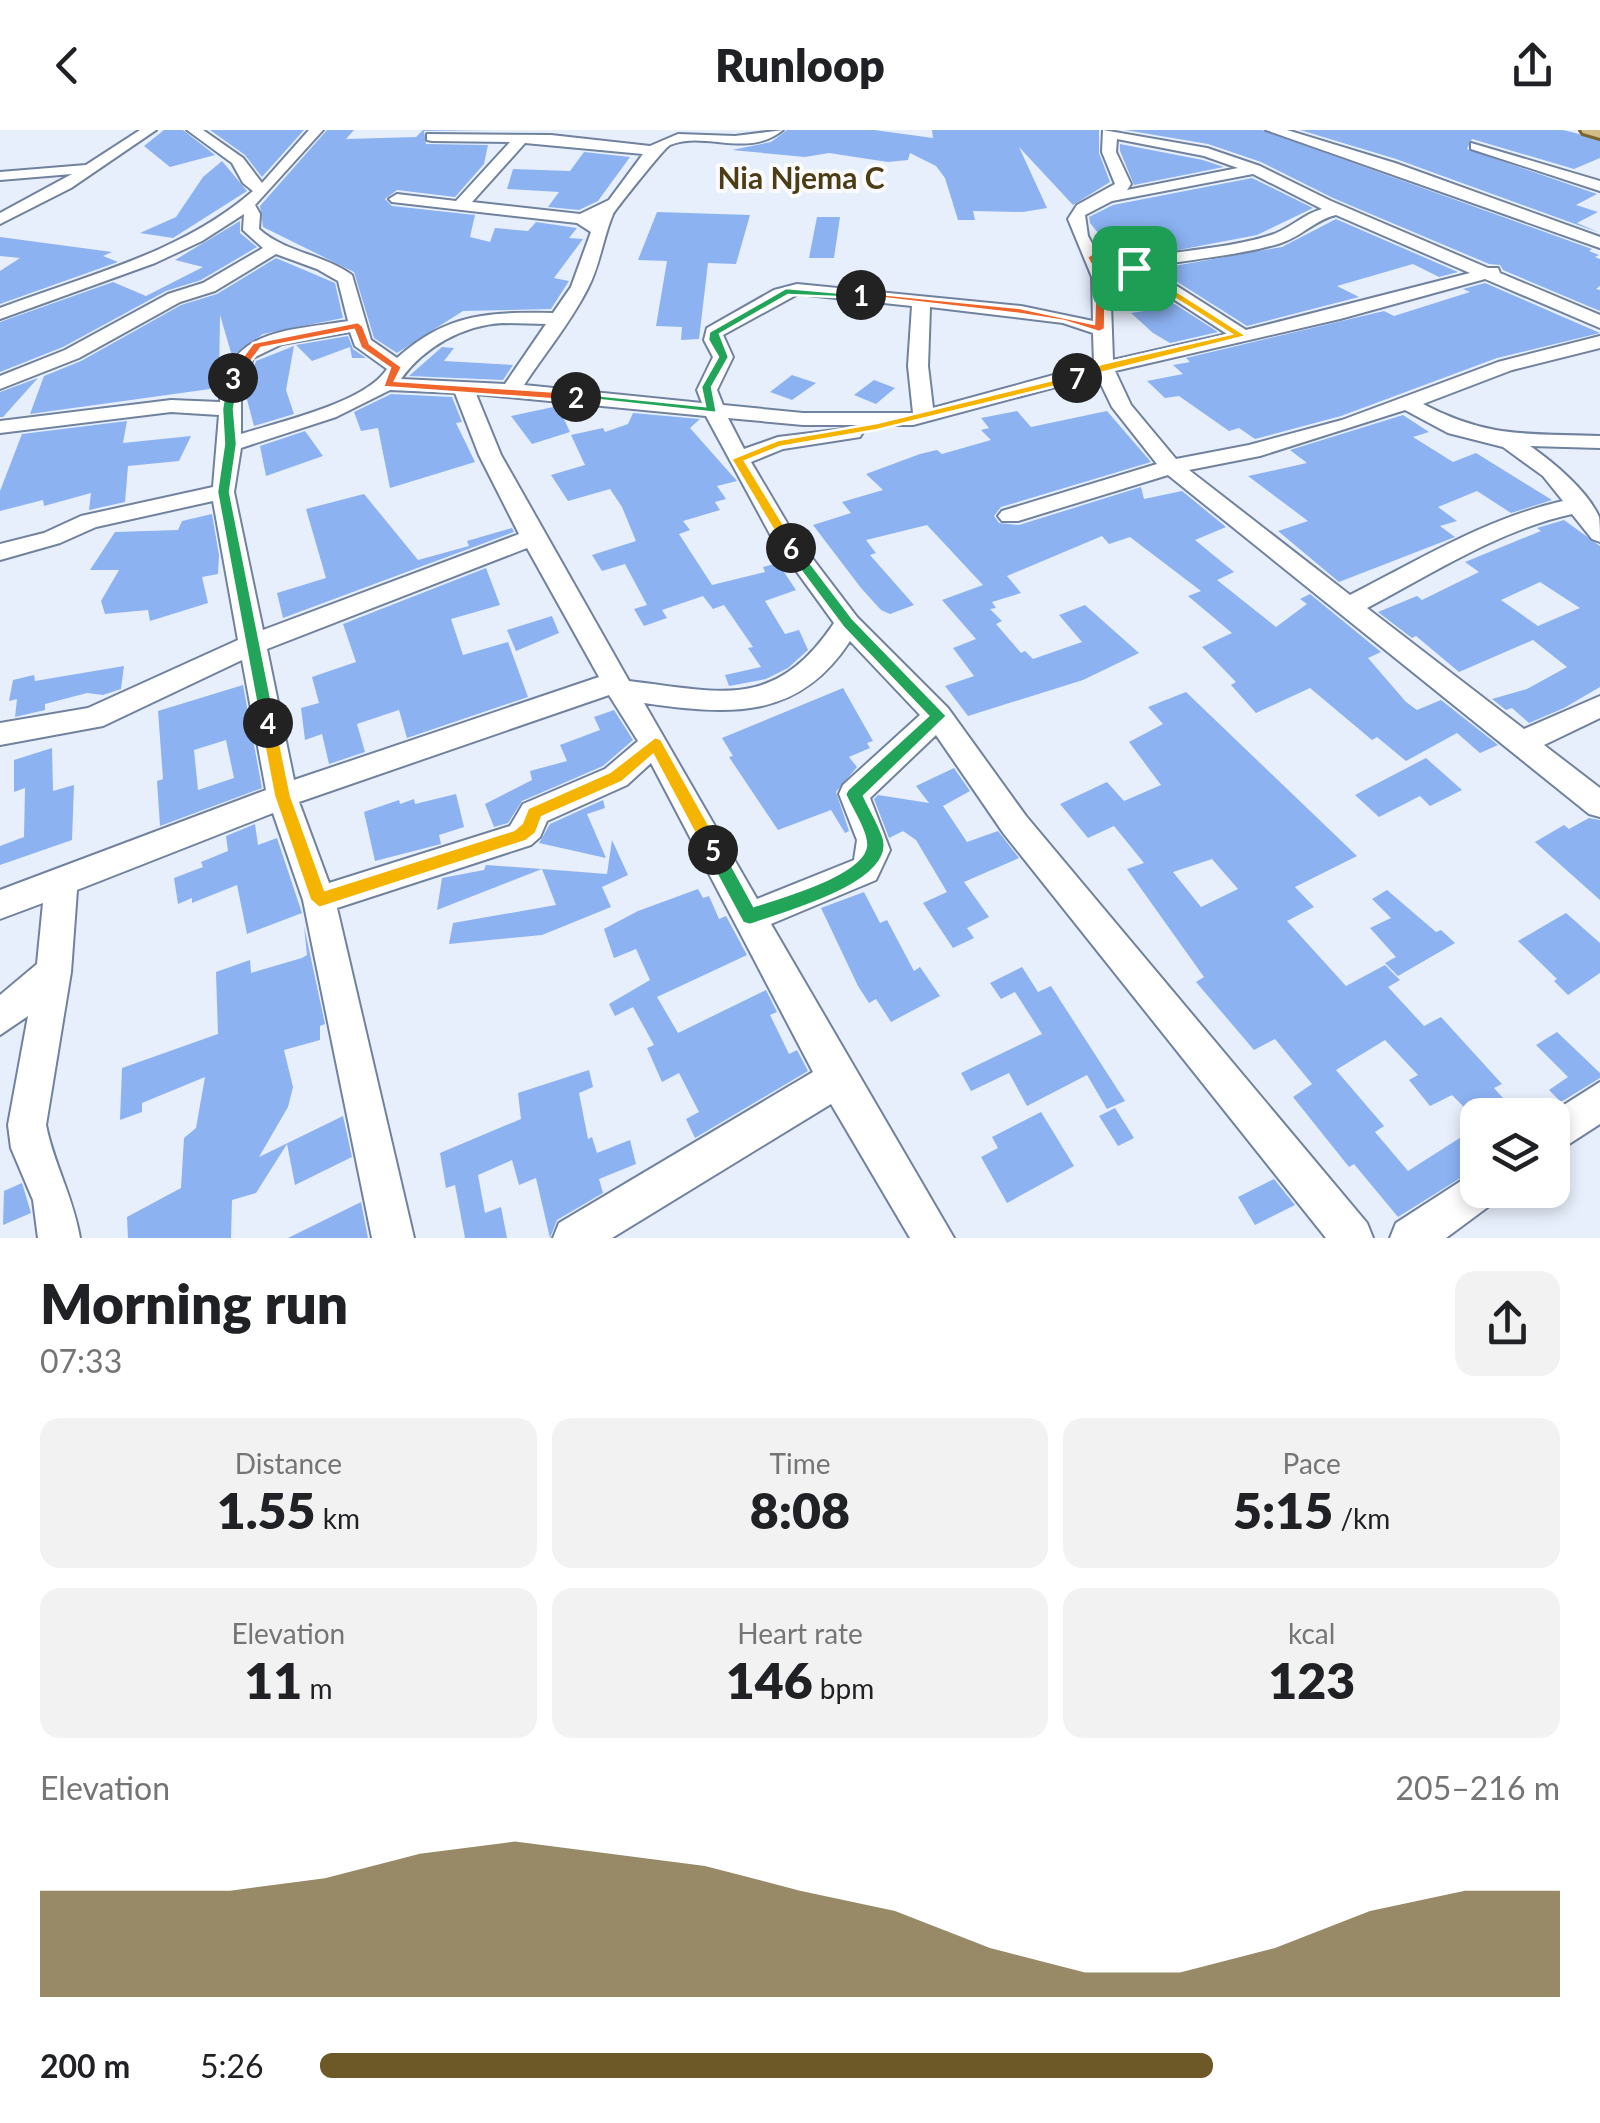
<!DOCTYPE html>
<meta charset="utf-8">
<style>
:root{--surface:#fff;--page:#f2f2f2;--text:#202124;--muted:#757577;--accent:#6d5827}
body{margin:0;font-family:Lato,sans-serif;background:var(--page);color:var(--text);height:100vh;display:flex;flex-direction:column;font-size:38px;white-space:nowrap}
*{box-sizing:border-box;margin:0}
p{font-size:32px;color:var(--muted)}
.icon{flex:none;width:55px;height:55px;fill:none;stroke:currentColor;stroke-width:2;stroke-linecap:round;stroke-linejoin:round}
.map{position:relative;height:1108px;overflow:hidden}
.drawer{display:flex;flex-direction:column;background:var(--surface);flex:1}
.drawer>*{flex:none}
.fabs{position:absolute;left:1460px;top:968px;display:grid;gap:20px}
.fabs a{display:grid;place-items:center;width:110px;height:110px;border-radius:20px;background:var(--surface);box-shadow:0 5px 15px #0003;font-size:50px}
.pin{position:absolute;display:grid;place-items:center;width:85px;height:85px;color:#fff;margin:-42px;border-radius:20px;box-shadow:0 5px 15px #0006}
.km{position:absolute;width:50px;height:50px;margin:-25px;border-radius:50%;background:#222;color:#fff;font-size:28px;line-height:50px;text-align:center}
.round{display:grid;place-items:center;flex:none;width:105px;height:105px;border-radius:20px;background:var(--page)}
.head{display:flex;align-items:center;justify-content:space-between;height:170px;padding:0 40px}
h1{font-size:55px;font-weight:800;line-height:75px}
.metrics{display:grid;grid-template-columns:repeat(3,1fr);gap:15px;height:170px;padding:10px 40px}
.metrics div{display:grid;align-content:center;border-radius:20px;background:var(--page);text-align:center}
.metrics b{font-size:50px;font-weight:800}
.metrics small{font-size:28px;font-weight:400}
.metrics p{font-size:28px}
.chart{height:280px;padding:20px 40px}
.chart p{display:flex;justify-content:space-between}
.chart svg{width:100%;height:180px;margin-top:10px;fill:var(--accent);opacity:.7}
ul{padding:0 40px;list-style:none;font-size:32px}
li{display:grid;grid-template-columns:160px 120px 1fr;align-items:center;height:75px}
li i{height:25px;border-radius:12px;background:var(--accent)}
header{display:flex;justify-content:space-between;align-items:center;height:130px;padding:0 40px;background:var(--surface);font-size:45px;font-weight:800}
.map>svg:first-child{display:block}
.building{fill:#8cb2f2;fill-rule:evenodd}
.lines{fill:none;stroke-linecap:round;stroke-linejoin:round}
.minor-casing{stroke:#70829e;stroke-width:4}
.major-casing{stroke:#7b652c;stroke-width:6}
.minor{fill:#fff;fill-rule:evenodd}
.major{fill:#d3bc85;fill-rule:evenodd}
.split-1{fill:#f0652b;stroke:#fff;stroke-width:2.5}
.split-2{fill:#22a559;stroke:#fff;stroke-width:2.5}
.split-3{fill:#f0652b;stroke:#fff;stroke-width:2.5}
.split-4{fill:#22a559;stroke:#fff;stroke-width:2.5}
.split-5{fill:#f5b400;stroke:#fff;stroke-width:2.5}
.split-6{fill:#22a559;stroke:#fff;stroke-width:2.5}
.split-7{fill:#f5b400;stroke:#fff;stroke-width:2.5}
.split-8{fill:#f5b400;stroke:#fff;stroke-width:2.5}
.labels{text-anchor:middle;stroke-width:8;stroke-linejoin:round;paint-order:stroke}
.far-quarter-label{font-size:30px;font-weight:bold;fill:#4d3d16;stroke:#fcfcfc}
</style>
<header><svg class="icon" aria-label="back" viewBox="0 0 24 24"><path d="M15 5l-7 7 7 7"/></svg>Runloop<svg class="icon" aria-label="share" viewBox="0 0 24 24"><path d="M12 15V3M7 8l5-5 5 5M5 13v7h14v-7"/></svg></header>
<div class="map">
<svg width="1600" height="1108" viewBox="0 0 1600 1108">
<rect width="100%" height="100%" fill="#e7effc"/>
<path class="building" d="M164,0H183L215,25L170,37L144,16Z
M210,0H304L262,47L245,25Z
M327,0H354L346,9L416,7L423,0H491L424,1L426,14L488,15L484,34L455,67L397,60L385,69L392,76L475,85L470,107L490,112L495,98L528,101L536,92L577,98L569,108L583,109L554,148L569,151L551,179L463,181L397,223L374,208L354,142L263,97L260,76Z
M787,0H874L933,8L932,0H1099V23L1110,52L1073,75L1019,17L1047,78L1023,82L973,81L975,90H958L945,48L936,36L910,23L908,30L888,32L829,23L805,27L732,20L771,12Z
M1125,0H1262L1592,119L1589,121L1599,125L1595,127L1600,129V156L1596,159L1600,160V181L1503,140L1500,135L1489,134L1333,68L1261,32L1208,14Z
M1300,0H1563L1579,4L1600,11V28L1574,39L1472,9L1467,19L1597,64L1576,75L1598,82L1577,93L1600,103L1396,29Z
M1120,14L1203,30L1224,37L1134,55L1120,21Z
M584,22L630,27L598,71L579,80L548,77L559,62L507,59L513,39L570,41Z
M222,31L247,61L173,108L140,103L176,87L203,47Z
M1252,48L1313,78L1257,105L1121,131L1090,93L1089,87L1113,75Z
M657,82L750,85L736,134L708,133L699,209L681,210L682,197L656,196L667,131L638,130Z
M817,87H840L834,128H809Z
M1336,89L1458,142L1439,147L1413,134L1337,156L1359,167L1247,196L1157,139L1282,117Z
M240,91V103L257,117L201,150L166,161L63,217L0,242V192L113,152L146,166L203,137L175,130Z
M0,107L112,122L103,126L118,132L0,174V141L20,128L0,126Z
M276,128L335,153L343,188L263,204L232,226L220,185L219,253L211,254L210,259L30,284L44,246L81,231L181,175L217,164Z
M1485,153L1600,203L1497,228L1341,286L1255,309L1239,298L1229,301L1179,266L1165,268L1147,251L1183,244L1173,235L1190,232L1186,228L1384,181L1394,186L1470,162L1463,159Z
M1156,162L1218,202L1170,213L1153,203L1131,183L1144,181L1130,165Z
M348,206L353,219L366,228H352L350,217L312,231L296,215Z
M294,216L286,260L294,284L254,296L245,262L256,231Z
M442,217L454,218L444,231L513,235L503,250L409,246Z
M792,245L816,253L792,270L770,262Z
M38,248L3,287H0V262Z
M874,250L895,258L876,274L854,265Z
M391,264L452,267L462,292L456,293L475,332L390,358L378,298L361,301L354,282Z
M558,276L570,302L532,314L511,286Z
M1017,281L1031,297L1107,281L1151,332L1001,377L994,386L999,393L1019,395L1141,357L1144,369L1182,361L1226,397L1195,410L1234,442L1217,450L1276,497L1307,474L1300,469L1310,464L1381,522L1368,528L1406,572L1417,580L1441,570L1498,615L1480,623L1457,603L1406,631L1377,607L1372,610L1310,558L1256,583L1231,555L1236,552L1202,517L1232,503L1188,466L1201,461L1130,407L1109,414L1102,406L1007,446L1021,463L992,472L996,478L990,479L1002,491L996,494L1021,523L1025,521L1033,529L1082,512L1059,485L1085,475L1139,523L1083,550L968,586L945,556L974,546L953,518L976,509L942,470L983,455L927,395L866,410L876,423L870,425L914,475L890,484L881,480L861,458L813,395L851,383L842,372L883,360L866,344L920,324L937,320L942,324L991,310L981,300L989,298L981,288Z
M633,283L700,289L690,298L737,351L717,356L726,369L715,372L720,380L683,391L690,400L679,404L712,455L765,442L763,437L778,433L796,460L765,471L785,504L799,500L808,520L788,538L766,549L729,556L725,545L761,537L748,518L753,517L724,475L713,479L703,466L662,480L667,488L644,496L634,479L647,475L625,434L602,441L592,425L636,411L622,377L610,359L568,371L551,345L585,335L571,305L603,298L605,302L628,294Z
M1403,285L1429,302L1413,307L1453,332L1476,323L1552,370L1511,383L1477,361L1438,377L1457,391L1440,396L1455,407L1339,452L1278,401L1308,391L1248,346L1307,333L1290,320Z
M127,291L123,313L191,306L179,331L128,336L125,372L89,380L91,363L44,376L43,370L0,381V361L22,304Z
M305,301L323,326L266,346L260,316Z
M364,364L418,430L469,416L467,411L512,398L514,402L283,488L277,463L326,448L306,379Z
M212,384L219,425L218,444L202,447L208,473L150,491L148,480L105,484L101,471L119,440H90L115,402L178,400L182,391Z
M1564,390L1600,416V557L1564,578L1529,593L1512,578L1506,580L1492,569L1527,559L1567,537L1533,510L1459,542L1416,506L1412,508L1378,482L1417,466L1422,470L1479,442L1465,432L1541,401L1537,398ZM1540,452L1580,478L1538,496L1501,470Z
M486,438L500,475L451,489L463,525L508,512L528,567L407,608L399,580L357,594L365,622L329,634L322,604L305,610L301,578L319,573L312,547L356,532L343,494Z
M552,486L559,503L516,521L507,500Z
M124,536L121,559L103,565L87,563L45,574V580L15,587L17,569L9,571L13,550L34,545L35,551Z
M243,555L262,658L160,696L157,651L163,649L158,581ZM226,610L234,648L198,660L194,620Z
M843,558L873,611L867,613L870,618L849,627L857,637L836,662L849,701L845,703L831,680L778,700L729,627L733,626L722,608Z
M1186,562L1357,726L1295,757L1314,777L1287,791L1346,856L1385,835L1400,850L1388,857L1424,896L1441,887L1502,954L1494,958L1512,978L1502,985H1472L1452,965L1430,976L1409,950L1418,945L1385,910L1336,940L1384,996L1375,1002L1408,1041L1466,1004L1478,1016V1037L1398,1087L1354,1034L1349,1037L1293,967L1312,954L1275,909L1254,920L1196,852L1204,847L1127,739L1144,733L1114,696L1088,708L1060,674L1107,652L1124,671L1161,655L1129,612L1163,594L1148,577ZM1212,729L1238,759L1201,777L1173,742Z
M614,580L633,610L603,636L522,671L508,693L494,697L485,674L532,650L530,641L567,631L560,615L600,600L594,587Z
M52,618L53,661L74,655L72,710L0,735V716L24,707L25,658L14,662V630Z
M1426,628L1462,660L1430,676L1420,666L1379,687L1355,665Z
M954,638L970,661L943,676L967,712L998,701L1019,728L964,752L989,787L967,798L974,808L953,818L923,773L947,762L916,710L903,701L889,708L874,669L878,665L929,673L916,656Z
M456,664L464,697L439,705L441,714L375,731L364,682L399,670L400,674L414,669L415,674Z
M603,670L605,678L587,684L606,728L539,713L550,694Z
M1589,688L1600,690V770L1535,712L1564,695L1569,699Z
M255,694L258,715L277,708L302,783L247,804L237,755L192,773V768L178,774L174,748L203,737L201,732L228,721L226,706Z
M612,710L628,745L602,757L611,777L542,805L449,814L453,793L556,775L542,739L607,744Z
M486,735L542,739L437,780L442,748L484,740Z
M698,759L703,768L709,766L719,789L726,786L747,825L657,867L678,903L766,860L777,882L770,885L789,924L797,920L808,941L695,1008L686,989L699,982L679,943L662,952L647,918L654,915L633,877L615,886L609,874L650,850L636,819L614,828L604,799L638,781Z
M1387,760L1436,802L1441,800L1455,813L1398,846L1385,833L1396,827L1370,798L1391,788L1372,769Z
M864,762L880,793L887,790L914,841L920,837L940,866L891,892L876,869L869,873L858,856L821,778Z
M1566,783L1600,813V843L1568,865L1554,851L1557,849L1518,811Z
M304,796L325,894L320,896V910L284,920L293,957L288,977L259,1027L343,986L352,1027L295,1055L287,1014L256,1063L232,1070L231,1108H128L127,1087L181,1058L184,1008L196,998L205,947L142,973V982L120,990L122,938L218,904L216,842L250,830L251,843L302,828L307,825Z
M1022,837L1038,862L1051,856L1125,971L1107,979L1087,945L1027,976L1009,943L971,961L961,943L1042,904L1015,862L1001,869L990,853Z
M1557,902L1600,943V948L1561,972L1549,960L1568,947L1536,915Z
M589,940L593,957L579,963L588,1009L592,1007L597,1023L630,1010L636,1034L599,1049L603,1063L557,1090L550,1108L536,1048L519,1055L512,1030L478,1045L485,1083L501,1077L507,1108H465L455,1055L446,1058L440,1023L521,989L518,963Z
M1115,978L1134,1008L1118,1016L1099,986Z
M1041,982L1074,1036L1007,1073L981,1027L998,1018L992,1007Z
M1274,1049L1295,1075L1255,1095L1238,1067Z
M22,1053L31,1083L3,1095L4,1061Z
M361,1072L368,1108H288Z"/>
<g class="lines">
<defs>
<path id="minor" d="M140,0H156L71,58L0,94V83L72,44L0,50V42L86,35Z
M187,0H203L243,28L262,53L309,0H323L255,75L260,84L259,99C286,123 323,124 352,145L371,210L397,228C447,183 489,182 553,183L571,157L591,102L577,93L392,72L389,69L397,64L456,71L510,12L432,11L427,10V4L551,5L650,16L678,4L735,6L783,0C748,29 704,0 670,15C664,18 616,79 613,84C603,108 600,135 588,158C571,192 545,223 524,255L702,273L697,260L713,227L704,210L707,198L774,160L797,154L1021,176L1093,191L1092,147L1068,89L1077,75L1115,54L1102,22L1103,0L1207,18L1260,36L1331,71L1488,138H1498L1500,143L1600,185V198L1485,149L1340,189L1115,241L1131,275L1176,329L1249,315L1342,290L1498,232L1600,206V218L1512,240L1423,274C1490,309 1527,303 1600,306V318L1530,316C1553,332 1588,361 1599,387C1600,393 1600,404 1600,412L1592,409L1572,384C1499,400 1433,443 1367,478L1524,599L1600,566V588L1544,615L1600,658V687L1589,684L1168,345L1018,391H1002L998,386L1002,381L1157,334L1112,277L1097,246L913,295H803L728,288L744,319L778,307L860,297L863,302L860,307L783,319L751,332L793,403L857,487L948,578L1026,686L1367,1093L1373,1108H1326L1004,704L936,605L870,668L890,720L876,750L771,794L954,1108H910L831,974L612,1108H553L559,1093L813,942L651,633L627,655L547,691L540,707L531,715L337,778L414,1108H372L303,770L273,683L77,760L71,842L46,995C54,1035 73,1066 80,1108H38L33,1070L11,1018L8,995L28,886L0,905V865L37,834L43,773L0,789V760L266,660L242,530L103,596L0,615V593L88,578L238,510L213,371L96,397L60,413L0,430V414L44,403L81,386L213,357L219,285L171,282L0,303V291L171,270L220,272C225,198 289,201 348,191L338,151L317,139L276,124L215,161L180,172L79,228L0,259V246L65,220L168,164L203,153L263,118L243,100L244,84L202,111L155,133L0,189V178C87,145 182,123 253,61L243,53L232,33ZM1117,9L1204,26L1238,38L1127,60L1131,54L1116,22ZM525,13L643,24L609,70L580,84L472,72ZM1253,44L1322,79C1304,84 1292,97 1274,104C1233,118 1183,120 1140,128L1120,135V143L1135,144L1227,204L1113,230L1110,147L1088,106L1085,85L1112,71ZM1336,85L1470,143L1246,200L1147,137C1191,129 1239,126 1281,113C1302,106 1315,90 1336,85ZM798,164L912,176L908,236L913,283H803L723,275L717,260L733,227L723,205ZM930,177L1063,193L1093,203L1094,234L933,278L928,236ZM503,193L546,194L505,254L401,249C424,217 463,195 503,193ZM350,202L355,216L387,239C365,273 279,292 241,304V261L253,228L282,214ZM390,260L455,263L479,325L519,404L263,500L234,362L241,318L336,287ZM476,264L706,286L771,406L834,493C775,581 721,562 629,551L501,325ZM1405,280L1448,303L1503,317L1543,346L1563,371C1487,388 1419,430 1350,465L1189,340L1260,326ZM527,418L599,547L294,650L267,519ZM850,511L920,585L843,655L839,664L857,710L854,730L757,769L644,573C729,585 798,591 850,511ZM609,565L638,611L605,639L523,674L510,696L329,753L299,672Z
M1266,0H1287L1395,33L1600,107V118Z
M1471,13L1600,51V61L1471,19Z
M1600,952V994L1552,1025V985H1548Z
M1478,1040V1060H1498L1492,1074L1446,1108H1390L1396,1093Z"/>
<path id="major" d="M1581,0H1600V8L1583,3Z"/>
</defs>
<use href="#minor" class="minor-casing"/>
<use href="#major" class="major-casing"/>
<use href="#minor" class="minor"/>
<use href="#major" class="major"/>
</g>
<path class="split-1" d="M1092,124L1139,138L1122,142L1101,134L1106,144L1105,199L1099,202L1064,191L1020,184L856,165L861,162L1020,178L1094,194L1096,144L1087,127Z"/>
<path class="split-2" d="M786,158L867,165L861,168L788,165L720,204L729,227L712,257L717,283L570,267L576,263L705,276L701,257L718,227L708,210L709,202Z"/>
<path class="split-3" d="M358,192L363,196L370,214L402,237L395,251L576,263L582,267L576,271L383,257L390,238L361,218L354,200L261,218L237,250L227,248L253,213Z"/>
<path class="split-4" d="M233,244L239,248L234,279L237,314L230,362L276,593L268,599L260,593L217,362L224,314L222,279L227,248Z"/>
<path class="split-5" d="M268,587L276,593L291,666L325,760L514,700L522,693L528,678L610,642L655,607L661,609L723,720L713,728L707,726L653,625L622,652L542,687L536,703L526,711L319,778L310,770L274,666L260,593Z"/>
<path class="split-6" d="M786,414H796L853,489L947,586L864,666C870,679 880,695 884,709C895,754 783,783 750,795L743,793L707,726V714H720L754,776C780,767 865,744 866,715C866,700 851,679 845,664L848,659L928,586L843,497L786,421Z"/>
<path class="split-7" d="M1077,244L1081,250L877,300L780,317L745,331L798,418L791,422L786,421L731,329L778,310L877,293Z"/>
<path class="split-8" d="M1130,136H1137L1247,206L1073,250V245L1101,234L1231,204L1130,140Z"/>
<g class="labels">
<g class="far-quarter-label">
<text x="801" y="59">Nia Njema C</text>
</g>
</g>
</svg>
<div class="fabs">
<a><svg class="icon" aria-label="layers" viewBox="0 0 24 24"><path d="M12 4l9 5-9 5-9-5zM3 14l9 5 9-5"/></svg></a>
</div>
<div class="pin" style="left:1134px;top:138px;background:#1e9e55"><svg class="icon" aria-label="arrive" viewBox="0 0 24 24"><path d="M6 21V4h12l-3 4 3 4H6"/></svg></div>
<b class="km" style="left:861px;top:165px">1</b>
<b class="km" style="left:576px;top:267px">2</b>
<b class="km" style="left:233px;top:248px">3</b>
<b class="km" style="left:268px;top:593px">4</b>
<b class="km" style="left:713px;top:720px">5</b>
<b class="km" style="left:791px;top:418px">6</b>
<b class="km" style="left:1077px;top:248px">7</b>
</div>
<section class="drawer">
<div class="head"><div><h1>Morning run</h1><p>07:33</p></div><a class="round"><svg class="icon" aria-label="share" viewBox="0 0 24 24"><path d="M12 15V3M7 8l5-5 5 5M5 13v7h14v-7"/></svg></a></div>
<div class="metrics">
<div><p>Distance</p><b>1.55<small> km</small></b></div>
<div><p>Time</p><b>8:08</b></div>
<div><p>Pace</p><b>5:15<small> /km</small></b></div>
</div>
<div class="metrics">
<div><p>Elevation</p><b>11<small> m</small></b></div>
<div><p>Heart rate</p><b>146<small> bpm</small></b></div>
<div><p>kcal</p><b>123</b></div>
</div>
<div class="chart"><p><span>Elevation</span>205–216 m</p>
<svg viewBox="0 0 160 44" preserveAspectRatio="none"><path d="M0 44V18L10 18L20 18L30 15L40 9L50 6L60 9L70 12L80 18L90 23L100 32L110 38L120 38L130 32L140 23L150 18L160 18V44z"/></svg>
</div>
<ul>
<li><b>200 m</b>5:26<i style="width:72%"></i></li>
</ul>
</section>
